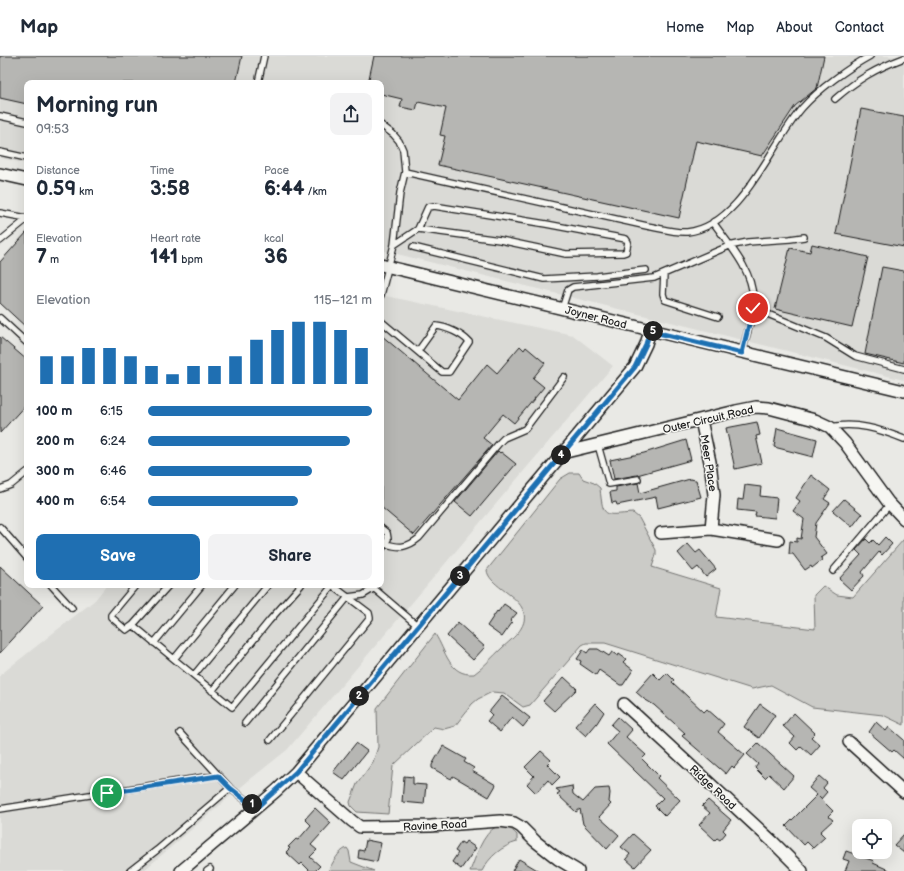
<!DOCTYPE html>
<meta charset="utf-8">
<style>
:root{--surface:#fff;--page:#f2f2f3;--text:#1f2937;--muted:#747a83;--line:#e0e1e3;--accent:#1f6fb2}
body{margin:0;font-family:"Balsamiq Sans",sans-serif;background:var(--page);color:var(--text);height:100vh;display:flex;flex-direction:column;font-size:15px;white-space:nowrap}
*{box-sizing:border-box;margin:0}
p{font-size:13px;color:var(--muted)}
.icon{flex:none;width:22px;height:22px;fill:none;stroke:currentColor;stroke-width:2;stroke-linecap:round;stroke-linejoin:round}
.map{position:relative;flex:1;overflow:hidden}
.details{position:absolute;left:24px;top:24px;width:360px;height:508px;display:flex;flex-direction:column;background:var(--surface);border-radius:8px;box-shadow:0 4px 16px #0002}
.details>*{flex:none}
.controls{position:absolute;left:852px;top:763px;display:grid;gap:8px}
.controls a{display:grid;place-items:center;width:40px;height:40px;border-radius:8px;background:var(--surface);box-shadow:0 4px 16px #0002;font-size:20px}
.pin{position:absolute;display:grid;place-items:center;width:34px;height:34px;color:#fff;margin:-17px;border:2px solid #fff;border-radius:50%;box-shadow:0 1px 4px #0007}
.km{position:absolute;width:20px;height:20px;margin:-10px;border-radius:50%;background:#222;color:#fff;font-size:11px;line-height:20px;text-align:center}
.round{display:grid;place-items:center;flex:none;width:42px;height:42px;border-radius:8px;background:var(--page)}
.head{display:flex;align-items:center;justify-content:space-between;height:68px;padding:0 12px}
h1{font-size:22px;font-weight:600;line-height:30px}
.metrics{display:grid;grid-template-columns:repeat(3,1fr);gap:6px;height:68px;padding:4px 12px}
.metrics div{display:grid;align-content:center}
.metrics b{font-size:20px;font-weight:600}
.metrics small{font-size:11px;font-weight:400}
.metrics p{font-size:11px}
.chart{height:112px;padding:8px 12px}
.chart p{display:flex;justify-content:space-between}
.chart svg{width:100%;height:72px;margin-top:4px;stroke:var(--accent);stroke-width:6}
.primary-button{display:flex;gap:8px;margin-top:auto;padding:8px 12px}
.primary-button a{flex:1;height:46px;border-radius:8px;background:var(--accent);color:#fff;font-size:16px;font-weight:600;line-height:46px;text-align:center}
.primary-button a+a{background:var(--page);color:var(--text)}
ul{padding:0 12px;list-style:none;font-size:13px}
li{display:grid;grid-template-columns:64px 48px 1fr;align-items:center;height:30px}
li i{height:10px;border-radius:5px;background:var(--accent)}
header{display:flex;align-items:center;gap:24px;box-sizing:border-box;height:56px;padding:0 20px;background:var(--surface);border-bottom:1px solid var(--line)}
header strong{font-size:19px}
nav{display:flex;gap:22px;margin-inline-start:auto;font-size:14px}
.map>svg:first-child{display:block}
.built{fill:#dadad6}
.green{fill:#cbcbc7;stroke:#747472}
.building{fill:#b6b6b3;stroke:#1c1c1c}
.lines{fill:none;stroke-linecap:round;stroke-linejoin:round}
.service-casing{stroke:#1c1c1c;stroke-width:8}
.minor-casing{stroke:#1c1c1c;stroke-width:14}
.service{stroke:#f6f6f2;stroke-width:5.5}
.minor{stroke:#f6f6f2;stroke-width:11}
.route-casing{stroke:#fff;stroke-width:8}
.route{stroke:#1f6fb2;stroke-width:5}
.labels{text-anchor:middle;stroke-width:3;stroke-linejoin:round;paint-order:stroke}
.street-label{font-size:11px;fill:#1c1c1c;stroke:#f6f6f2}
</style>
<header>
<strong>Map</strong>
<nav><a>Home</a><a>Map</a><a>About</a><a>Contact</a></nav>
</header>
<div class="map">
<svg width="904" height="815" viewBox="0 0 904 815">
<rect width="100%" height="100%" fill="#e9e9e5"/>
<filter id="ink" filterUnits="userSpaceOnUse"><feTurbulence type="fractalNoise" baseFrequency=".025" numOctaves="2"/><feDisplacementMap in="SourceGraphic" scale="8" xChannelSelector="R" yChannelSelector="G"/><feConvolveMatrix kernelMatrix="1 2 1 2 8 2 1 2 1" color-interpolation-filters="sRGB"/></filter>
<g filter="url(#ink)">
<path class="built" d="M0,0H904V324L381,194V27H27V108L0,102Z
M381,239L573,279L613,310L287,694L248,725L143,815H0V619L95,544L107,529H381Z"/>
<path class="green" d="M570,417H579L583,423L594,427L600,432C603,463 604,459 633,457L639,462L656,494V499L652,511L721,532L716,561L815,573L814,539L823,530L837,539L853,541L904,483V669L883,659L812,651L771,629L752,633L605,587H586L582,589L530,649L523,651L504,637L492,636L478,643L472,648L455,670L444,673L434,671L393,710L388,758L357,756L351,750L350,746L357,728L373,706L378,691L377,652L435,578C446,595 449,620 474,618C484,611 493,600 502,592C513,582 531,569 522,552C515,538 488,528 487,514L560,423Z
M497,770C506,770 511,772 517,779V786C502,790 489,801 482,815H470C476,801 482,778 497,770Z
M347,792L349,795L351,806L374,815H328C333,807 338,795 347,792Z"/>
<path class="building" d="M0,0H242L236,27H27V48L0,42Z
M374,0H824L817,32L795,50L762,100L696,85L679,162L438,109L445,80L440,79L446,52L418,46L416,54L400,51L402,43L381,38V27H368Z
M861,53L904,61V191L836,178Z
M27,176V272L0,247V206Z
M812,188L868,201L852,271L775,253L790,192L810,196Z
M882,211L904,215V307L865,298Z
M381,279L458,344L487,308L497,317L520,290L524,294L526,291L545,307L533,322L544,331L514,367L503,358L483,382L492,389L414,479L381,451Z
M0,281L27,304V347L0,377Z
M757,366L760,379L756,380L762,407L735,413L726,372Z
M777,372L817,383L813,401L774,391Z
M686,384L691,404L637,419L614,423L610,404L644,397Z
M498,395L500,397L501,396L516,408L472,460L455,446Z
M811,419L830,434L824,443L830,447L816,467L814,481L827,498L821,502L822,504L812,512L811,510L805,514L793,498H789L790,485L797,486V482L801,483L804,463L793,455L800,445L796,442Z
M690,423L696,424L701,441L658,452L656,441L617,449L616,446L612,447L610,436L616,435V431L638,427L640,437Z
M745,429L761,431L760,440L777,442L775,462L755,460L756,456L737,454L738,443L743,444Z
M844,443L862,458L852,471L833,455Z
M885,481L892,488L882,499L879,496L862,516L864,520L851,534L839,523L861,499L856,494L866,483L870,487L873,484L878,489Z
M688,488L696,497L700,494L716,513L706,521L698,511L693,515L678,497Z
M0,510L43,550L0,597Z
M504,548L517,557L510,565L512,567L502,581L487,570L497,555L498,556Z
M458,567L485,591L473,604L447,580Z
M590,593H598L609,600L612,596L618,600L619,598L626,603L623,606L633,614L623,629H620L599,614L596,619L580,608L581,605L577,603L583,594L587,597Z
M653,617L660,624L667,617L674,624L672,626L704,656L707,653L724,668L718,676L745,699L734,712L732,710L726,718L682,680L685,677L654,649L644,643L636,636Z
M564,621L577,633L554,655L543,645Z
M502,640L530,662L523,671L512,661L500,676L487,665L492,659L489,656Z
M595,647L604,656L597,667L586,680L575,670Z
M760,648L775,659L759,682L744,671Z
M794,657L815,677L811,681L820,689L811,699L801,690L797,694L790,687L795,681L783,670Z
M618,661L632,674L626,681L646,699L642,703L659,720L657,722L680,744L665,760L655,750L663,742L607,688L618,675L611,669Z
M876,666L886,675L889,671L904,684V703L894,694L892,696L869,676Z
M356,687L367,695L344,724L333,716Z
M758,687L794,720L784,732L769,718L765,722L755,712L758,708L747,698Z
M443,690L466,703L464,706L474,712L472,715L496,729L489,741L453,720L451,723L432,712V709Z
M541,695L551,704L547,708L560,721L552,729L548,724L536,737L527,728L534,720L525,711Z
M404,720L413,721V728L426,729L424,748L402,746Z
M819,720L827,727L823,732L827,736L821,743L819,741L833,755L828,760L833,764L820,776L825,781L813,792L807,786L804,789L786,770L817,739L809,732Z
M572,730L573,738L583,746L595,733L609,732L610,737L609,746L611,748L599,761L619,779L607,793L583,768L580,753L576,756L557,738L560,736L556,733Z
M708,744L731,764L723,774L726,777L720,784L717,782L715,784L699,769L710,757L702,750Z
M315,752L331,767L311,789L317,794L310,801L320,810L315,815H310L302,807L300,809L286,796L290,792L288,791L296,783L298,784L311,769L305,763Z
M633,778L651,794L635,811L626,803L630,798L621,791Z
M904,778V797L894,789Z
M366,784L381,787L377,806L358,802L359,794L364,795Z
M466,785L476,792L461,813L452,806L458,797L455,795L461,786L464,788Z
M846,795L874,805L873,807L891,815H845L849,805L843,803Z
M519,803L539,815H512Z"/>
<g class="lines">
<defs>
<path id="service" d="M258,27L264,0
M835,43C858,23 875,13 904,2
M0,60L27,66
M381,69L393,78L399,85L403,94L405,116L400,137L394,189L381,239
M0,96L27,102
M405,116L647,170C660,172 674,177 687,176C742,170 770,89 802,52C819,33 848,12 870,0
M0,157L27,162
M713,166C729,189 752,213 753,242C754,260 746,279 742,297
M0,185L27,163
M394,189L418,173L428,151L434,150L546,168L626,183L628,186L626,196L623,197L566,198L500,184L418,173
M413,191L544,223L597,220L646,214
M664,218L663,238L665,244L718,261
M753,252L826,282L855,300L904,313
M562,253L568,234L573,231L654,222L729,190L748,186L790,183L804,181
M0,262L27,287
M381,265L442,316H449L469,286C462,278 447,271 436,270L418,295
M830,371C857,366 879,373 904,383
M598,389L609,428L638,423
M0,433L11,429L27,416
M0,471L27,502
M381,472L387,477L388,483L381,494
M386,488C400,492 407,492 419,482L500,386L504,382L525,373L564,321
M833,515L890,448
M51,529L72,552
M136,529L111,559V561L126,574L133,569L169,529
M370,529L418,570
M133,569L232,651L333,529
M154,587L202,529
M174,603L235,529
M194,619L268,529
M212,635L269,565L301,529
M245,667L348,541L363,539L373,533
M180,677L230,732L256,752
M270,684L370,562L369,557L332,529
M0,753L218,719
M130,815L157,794L230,732
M207,815L210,813"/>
<path id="minor" d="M0,118L27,124
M381,209L904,335
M701,364L710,406L714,439L711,473
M562,397L736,355L756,351L769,352L815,364L830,371L845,387L888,446L904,463
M661,477L711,473L778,484
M624,648L773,786L802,815
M849,686L904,736
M296,716L352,765L360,771L431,770L500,765L514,767L521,771L535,785L558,803L578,815
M181,815L276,735L296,716L635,311L646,288L650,275"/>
</defs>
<use href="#service" class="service-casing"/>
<use href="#minor" class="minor-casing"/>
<use href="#service" class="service"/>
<use href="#minor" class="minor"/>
</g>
</g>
<g class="lines" filter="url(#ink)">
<defs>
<path id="route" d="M107,737L218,720L230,732L256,752L296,716L635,311L646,288L650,275L742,297L753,252"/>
</defs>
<use href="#route" class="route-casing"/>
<use href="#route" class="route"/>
</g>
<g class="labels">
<g class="street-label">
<text transform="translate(596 261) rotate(14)" y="4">Joyner Road</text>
<text transform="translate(708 363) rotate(-13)" y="4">Outer Circuit Road</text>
<text transform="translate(709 407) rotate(81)" y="4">Meer Place</text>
<text transform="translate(713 731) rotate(43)" y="4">Ridge Road</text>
<text transform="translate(435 769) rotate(-3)" y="4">Ravine Road</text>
</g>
</g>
</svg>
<div class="controls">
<a><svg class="icon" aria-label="locate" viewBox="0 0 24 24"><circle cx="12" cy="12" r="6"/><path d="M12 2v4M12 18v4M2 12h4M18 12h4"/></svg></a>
</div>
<div class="pin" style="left:107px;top:737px;background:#1e9e55"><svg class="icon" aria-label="arrive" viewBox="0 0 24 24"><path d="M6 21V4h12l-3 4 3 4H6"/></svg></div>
<div class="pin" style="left:753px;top:252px;background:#d93025"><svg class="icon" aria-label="check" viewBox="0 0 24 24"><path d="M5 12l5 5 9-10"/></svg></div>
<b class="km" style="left:252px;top:748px">1</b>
<b class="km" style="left:359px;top:640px">2</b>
<b class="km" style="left:460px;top:520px">3</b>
<b class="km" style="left:561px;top:399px">4</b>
<b class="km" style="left:653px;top:275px">5</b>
<section class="details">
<div class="head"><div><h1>Morning run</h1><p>09:53</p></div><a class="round"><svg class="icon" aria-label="share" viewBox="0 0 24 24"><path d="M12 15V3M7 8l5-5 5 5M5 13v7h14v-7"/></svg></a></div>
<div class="metrics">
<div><p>Distance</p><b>0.59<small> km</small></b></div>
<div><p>Time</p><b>3:58</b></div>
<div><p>Pace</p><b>6:44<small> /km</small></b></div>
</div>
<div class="metrics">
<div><p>Elevation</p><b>7<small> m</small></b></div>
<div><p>Heart rate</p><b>141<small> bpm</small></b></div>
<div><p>kcal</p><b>36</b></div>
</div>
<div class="chart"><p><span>Elevation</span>115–121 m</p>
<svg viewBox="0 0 160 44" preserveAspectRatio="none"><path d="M5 44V27M15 44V27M25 44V22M35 44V22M45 44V27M55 44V33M65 44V38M75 44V33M85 44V33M95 44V27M105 44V17M115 44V11M125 44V6M135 44V6M145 44V11M155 44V22"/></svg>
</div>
<ul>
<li><b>100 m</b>6:15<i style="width:100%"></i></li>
<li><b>200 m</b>6:24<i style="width:90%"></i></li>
<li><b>300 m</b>6:46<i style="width:73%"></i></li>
<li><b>400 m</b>6:54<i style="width:67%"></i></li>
</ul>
<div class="primary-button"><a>Save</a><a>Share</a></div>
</section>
</div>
